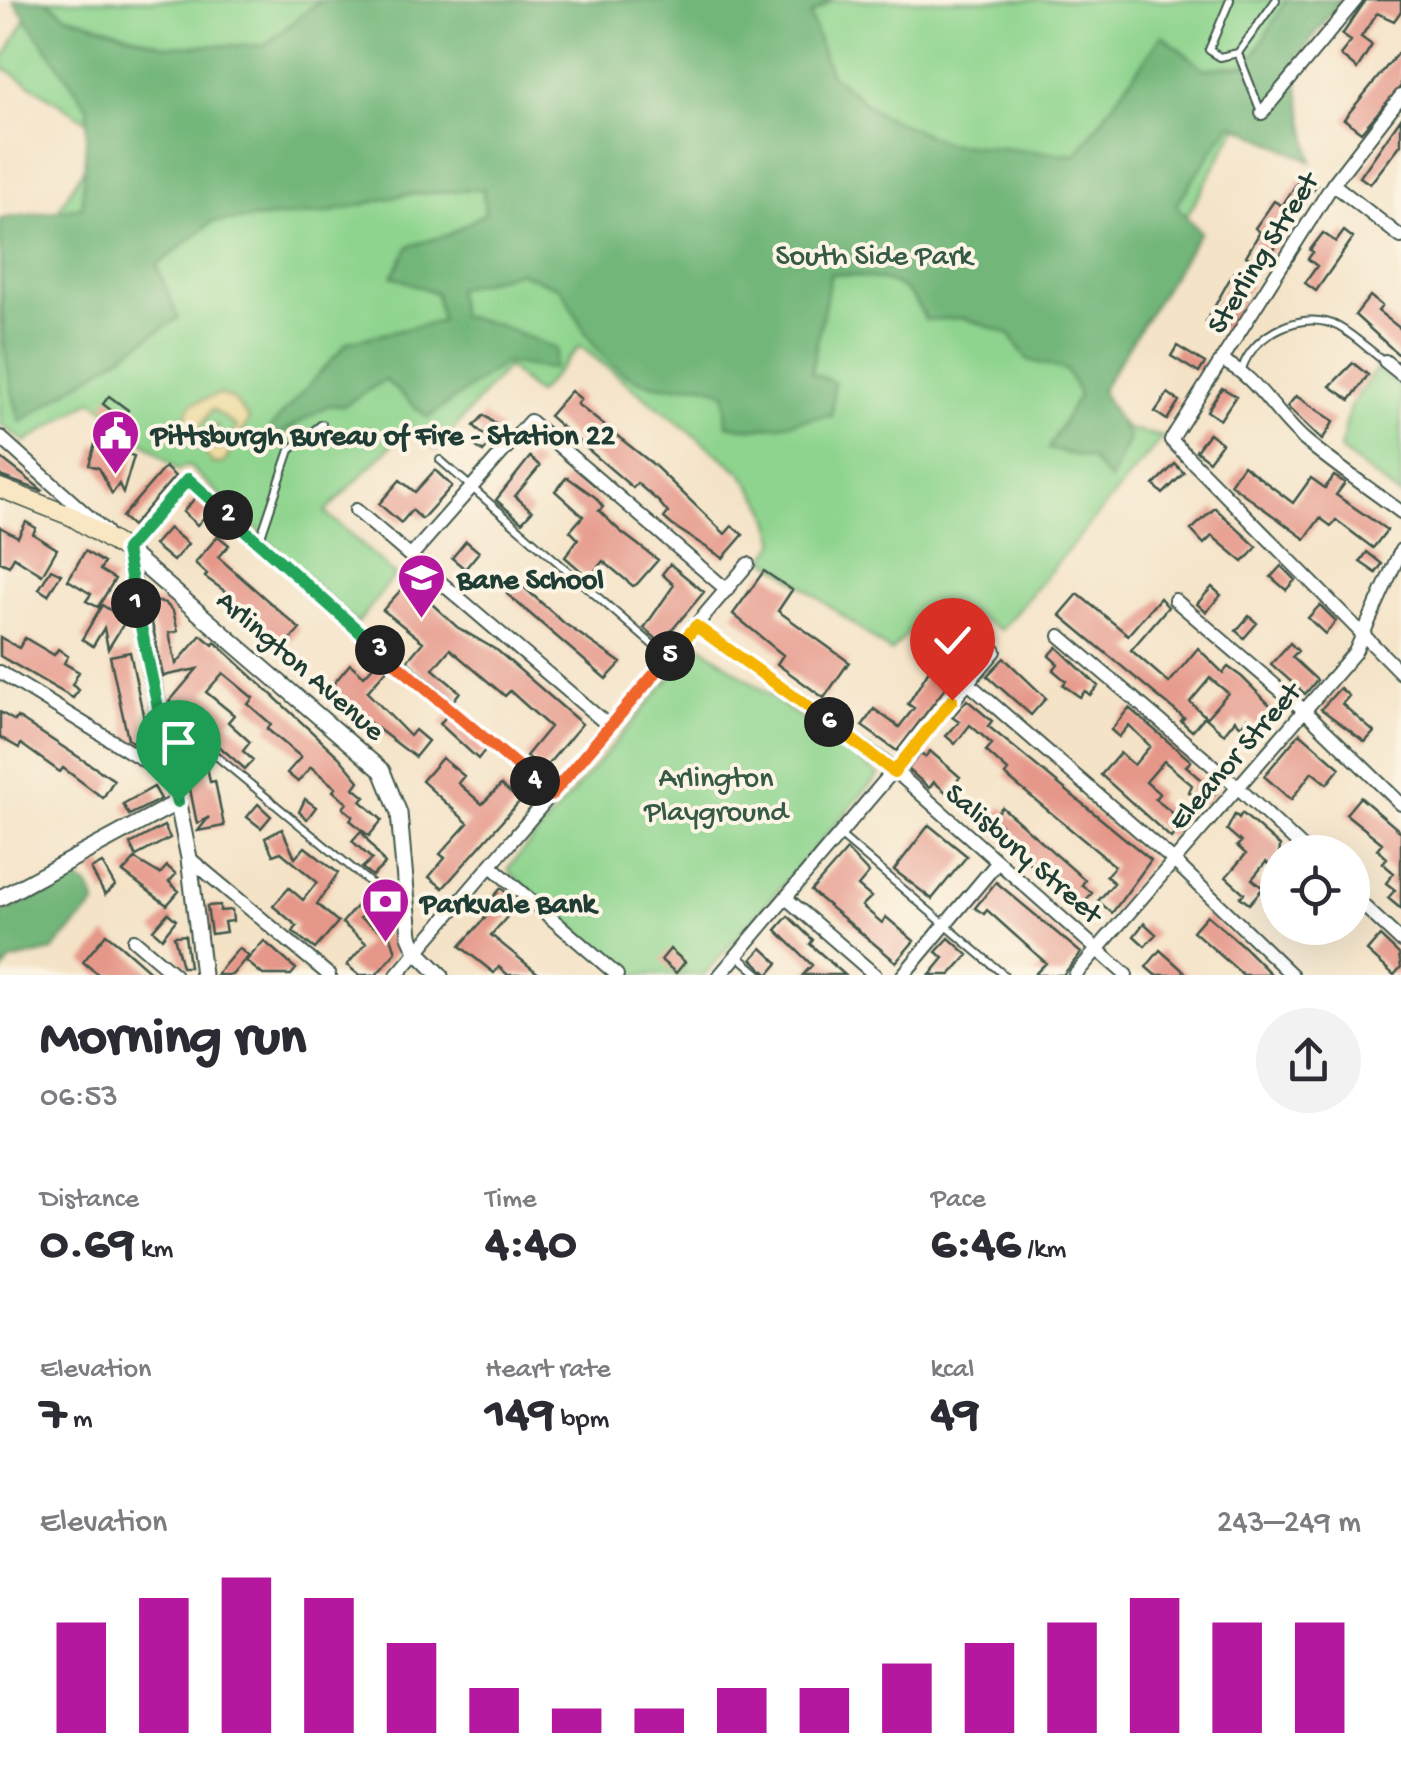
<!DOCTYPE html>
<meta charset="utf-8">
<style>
:root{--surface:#fff;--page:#f2f2f3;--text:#2b2b33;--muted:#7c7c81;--accent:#b5179e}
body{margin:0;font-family:"Gochi Hand",sans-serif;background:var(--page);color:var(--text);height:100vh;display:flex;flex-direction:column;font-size:38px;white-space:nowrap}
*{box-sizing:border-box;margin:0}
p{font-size:32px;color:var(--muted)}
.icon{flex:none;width:55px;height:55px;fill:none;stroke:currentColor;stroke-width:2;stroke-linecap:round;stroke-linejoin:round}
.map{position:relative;height:975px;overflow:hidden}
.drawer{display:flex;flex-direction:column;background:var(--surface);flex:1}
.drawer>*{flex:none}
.tools{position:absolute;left:1260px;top:835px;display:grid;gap:20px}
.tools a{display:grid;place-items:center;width:110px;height:110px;border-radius:50%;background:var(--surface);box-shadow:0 10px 40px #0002;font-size:50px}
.pin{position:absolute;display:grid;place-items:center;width:85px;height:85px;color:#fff;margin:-102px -42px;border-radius:50% 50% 50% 0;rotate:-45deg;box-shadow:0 0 10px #0007}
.pin .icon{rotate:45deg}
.km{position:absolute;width:50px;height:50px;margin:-25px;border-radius:50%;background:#222;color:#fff;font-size:28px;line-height:50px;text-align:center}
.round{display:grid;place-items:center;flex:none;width:105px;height:105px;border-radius:52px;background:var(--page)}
.head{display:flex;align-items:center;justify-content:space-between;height:170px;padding:0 40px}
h1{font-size:55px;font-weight:700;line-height:75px}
.metrics{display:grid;grid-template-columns:repeat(3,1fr);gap:15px;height:170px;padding:10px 40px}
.metrics div{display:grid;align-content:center}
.metrics b{font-size:50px;font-weight:700}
.metrics small{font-size:28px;font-weight:400}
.metrics p{font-size:28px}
.chart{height:280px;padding:20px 40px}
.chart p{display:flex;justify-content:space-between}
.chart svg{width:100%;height:180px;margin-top:10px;stroke:var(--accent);stroke-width:6}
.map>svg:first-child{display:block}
.green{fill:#8ed48e;stroke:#568861;stroke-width:2.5}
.forest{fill:#72b679;stroke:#487a56;stroke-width:2.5}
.sand{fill:#eeda9e;stroke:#868c69;stroke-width:2.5;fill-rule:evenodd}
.building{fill:#e59789}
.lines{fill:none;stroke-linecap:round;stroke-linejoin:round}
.service-casing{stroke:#3f564a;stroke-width:10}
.minor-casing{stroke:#3f564a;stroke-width:16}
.tertiary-casing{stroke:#3f564a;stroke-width:19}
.secondary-casing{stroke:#3f564a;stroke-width:21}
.service{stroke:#fff;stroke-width:6}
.minor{stroke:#fff;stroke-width:12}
.tertiary{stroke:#fff;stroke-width:15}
.secondary{stroke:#f9e7c3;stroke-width:18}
.split-1-casing{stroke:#fff;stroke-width:20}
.split-2-casing{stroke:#fff;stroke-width:20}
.split-3-casing{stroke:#fff;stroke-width:20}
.split-4-casing{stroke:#fff;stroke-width:20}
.split-5-casing{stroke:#fff;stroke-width:20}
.split-6-casing{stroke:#fff;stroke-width:20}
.split-7-casing{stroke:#fff;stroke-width:20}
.split-1{stroke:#22a559;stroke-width:12}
.split-2{stroke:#22a559;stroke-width:12}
.split-3{stroke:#22a559;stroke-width:12}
.split-4{stroke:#f0652b;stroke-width:12}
.split-5{stroke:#f0652b;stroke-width:12}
.split-6{stroke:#f5b400;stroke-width:12}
.split-7{stroke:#f5b400;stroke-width:12}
.labels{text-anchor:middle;stroke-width:8;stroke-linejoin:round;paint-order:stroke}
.street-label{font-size:30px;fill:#1f3d34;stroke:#fcf5e5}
.park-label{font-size:30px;fill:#355b46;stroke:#fcf5e5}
.poi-label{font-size:30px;font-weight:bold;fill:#1f3d34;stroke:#fcf5e5;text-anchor:start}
</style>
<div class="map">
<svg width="1401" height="975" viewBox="0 0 1401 975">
<rect width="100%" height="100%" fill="#fcf5e5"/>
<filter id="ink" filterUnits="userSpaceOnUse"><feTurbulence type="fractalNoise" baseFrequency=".01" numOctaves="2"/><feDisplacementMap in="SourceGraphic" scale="20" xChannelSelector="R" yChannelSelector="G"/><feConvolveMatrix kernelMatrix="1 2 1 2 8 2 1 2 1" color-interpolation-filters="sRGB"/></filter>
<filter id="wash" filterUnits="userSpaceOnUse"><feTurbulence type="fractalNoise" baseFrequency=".0048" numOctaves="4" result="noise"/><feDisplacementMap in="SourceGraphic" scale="40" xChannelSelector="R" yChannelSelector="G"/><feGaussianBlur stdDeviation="2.25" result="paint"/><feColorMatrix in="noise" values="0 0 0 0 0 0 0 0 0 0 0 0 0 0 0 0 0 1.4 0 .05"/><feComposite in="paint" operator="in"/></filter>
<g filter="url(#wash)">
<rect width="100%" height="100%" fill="#f4e3c7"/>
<path class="green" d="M36,0H1338L1249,106L1088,390L1127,429L1163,437L1001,630L968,612L945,635L918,621L891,652L765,558L777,541L766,507L741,472L580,346L537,394L507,367L436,450L410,427L325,512L395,575L357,624L188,465L178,470L93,400L26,442L0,424V244L41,239L105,133L0,65Z
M1376,369L1401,387V497L1340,450L1350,407Z
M699,644L879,775L704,975H629L509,872V867Z"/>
<path class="forest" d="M13,0H47L66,15L167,46L265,45L320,0H832L810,15L830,73L879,114L946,143L1076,155L1162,35L1205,69L1249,64L1286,0H1341L1294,63L1312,162L1231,123L1176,205L1200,232L1101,390L1129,438L1110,481L1091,459L1048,449L1079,394L1066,370L1028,360L1009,334L964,318L925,320C908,274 874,280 831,273L811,373L834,382L832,416C790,419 767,435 727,425L725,393C692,377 695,388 665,386C605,381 586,333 561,288L518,272L456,289L460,316L496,324L557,349L553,369L504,363L428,418L385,380L343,406L328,405L271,440V427L348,342L441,321L436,293L392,276L409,246L448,235L485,213L483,189L403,195L326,213L212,222L157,266L178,318L21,422C0,363 0,286 0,219L82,207L88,107Z
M76,879L89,887L96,904L52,951L10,961L0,975V913Z"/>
<path class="sand" d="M219,394L233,399L249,419L224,463L213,464L182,425L191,404ZM212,409L237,427L221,449L217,425L213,428L215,449L196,434Z"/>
<g id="blocks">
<path class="building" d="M1366,0H1401V11L1394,21L1377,13L1361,37L1372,45L1357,69L1340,55L1351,41L1342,35Z
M1401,49V86L1361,132L1344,119Z
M1401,118V144L1370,184L1360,177Z
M1303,174L1317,184L1263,266L1246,256L1260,232L1255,228L1274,201L1282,206Z
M1344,231L1353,238L1316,291L1305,283L1317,266L1308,259L1313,252L1310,250L1323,233L1336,242Z
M1233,273L1251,284L1225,332L1206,322Z
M1370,296L1382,306L1378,311L1401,329V357L1355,315Z
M1177,346L1205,363L1199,373L1171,356Z
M1353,363L1368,375L1350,400L1330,386Z
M1222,388L1236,396L1220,420L1207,411Z
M571,391L581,399L577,404L654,465L725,534L732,526L743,535L723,558L672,525L664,518L668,513L659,502L637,483L633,488L549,416Z
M1168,393L1179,401L1167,420L1155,412Z
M109,396L128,410L121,418L103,404Z
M1296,396L1334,421L1322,440L1287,407Z
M484,415L502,430L483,452L474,445L483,434L474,426Z
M1209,433L1222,443L1209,461L1196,451Z
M95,444L134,456L123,493L119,484L112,494L99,468L89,465Z
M0,457L42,490L41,491L0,476Z
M530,457L540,466L515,496L532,511L522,522L496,500Z
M1175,464L1184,473L1163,494L1154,485Z
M1243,465L1293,503L1311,478L1325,488L1334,476L1345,483L1336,495L1387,530L1373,548L1336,520L1331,526L1320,518L1305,539L1230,484Z
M165,467L175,476L132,526L122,517Z
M435,470L452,486L422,519L412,510L401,523L379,504L400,480L415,492Z
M567,477L595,497L603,507L599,511L620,531L658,560L637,584L633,586L603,561L589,578L565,557L578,539L570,531L583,516L555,491Z
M196,497L211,510L197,525L183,512Z
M1215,508L1257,547L1243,562L1212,536L1204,544L1191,530Z
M26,522L36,528L33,534L57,549L42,575L14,557L9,566L0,562V527L18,537Z
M169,528L188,544L173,561L154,545Z
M218,536L229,545L218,557L300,629L285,646L230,600L233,597L205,577L207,574L195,563Z
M466,541L479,552L465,569L452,558Z
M85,551L104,563L100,570L115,579L98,607L86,601L91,594L68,580Z
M1367,552L1382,564L1376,573L1360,562Z
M670,564L704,592L661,643L644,628L674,585L662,574Z
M1281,566L1295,580L1286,590L1271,577Z
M51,569L61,574L48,595L39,589Z
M764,571L792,590L778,611L849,662L824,698L777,664L783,655L733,614Z
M517,581L564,623L621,663L606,679L507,594Z
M408,582L457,627L498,651L582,724L543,770L526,756L550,727L510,691L505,696L450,649L433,669L460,692L453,701L407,661L423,642L383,610Z
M1212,587L1221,595L1206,612L1197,604Z
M1078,594L1128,635L1160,598L1168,607L1131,650L1169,683L1198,648L1223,673L1228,667L1242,677L1276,711L1260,729L1247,718L1241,726L1235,720L1224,734L1206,718L1228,693L1210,678L1190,702L1205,716L1192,731L1181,721L1184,718L1060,615Z
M154,601L165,603L173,611L178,631L169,633L176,664L201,635L213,645L215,642L339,757L359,781L354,788L365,797L361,801L382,820L369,836L350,820L353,816L343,808L347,803L333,791L336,788L311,767L298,782L287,773L301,757L267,729L271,724L248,704L253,698L223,673L206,692L234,715L228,722L250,742L243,751L253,760L245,769L169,702L197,669L163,676L148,603Z
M102,605L126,620L108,649L104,628L93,646L82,639Z
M1320,605L1336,621L1325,634L1308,618Z
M1249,616L1257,623L1244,638L1236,631Z
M972,627L988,641L956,674L897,751L862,726L874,709L899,727L914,708L908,704L939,654L946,645L952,650Z
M0,637L19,648L25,638L54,655L58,649L68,656L64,663L79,672L72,685L79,690L73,698L0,656Z
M1290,643L1298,651L1292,657L1317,680L1305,694L1271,664Z
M1057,647L1098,686L1090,695L1085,691L1080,697L1063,685L1066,681L1053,670L1058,664L1049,656Z
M130,652L150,748L144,749L128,739L110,656Z
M1004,658L1046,698L1031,715L987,676Z
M380,659L389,667L367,692L410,736L415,730L428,741L415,757L369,722L366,726L330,688L350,664L364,676Z
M1340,688L1349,696L1342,704L1374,732L1365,742L1321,709Z
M967,700L992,721L988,726L1151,860L1112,913L1098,901L1114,883L1106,876L1115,866L1005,775L1008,771L986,751L992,744L970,725L955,744L946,736L959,722L952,717Z
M1129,708L1191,761L1186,766L1216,792L1206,803H1189L1194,797L1189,792L1192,785L1164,761L1146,782L1160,794L1155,799L1184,822L1171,838L1101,775L1120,753L1134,765L1150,746L1129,725L1119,737L1111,730Z
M0,712L15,721L17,717L114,780L103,798L63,768L60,772L21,744L19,748L0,737Z
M447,715L486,749L478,759L440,724Z
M1300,733L1340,768L1327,784L1312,772L1291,800L1264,776Z
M200,751L205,756L210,782L215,781L224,826L198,831L209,817L197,824L183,754Z
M930,751L960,777L947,793L934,782L929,788L908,769L921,753L925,757Z
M442,758L464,776L458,783L482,804L501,785L520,801L443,888L429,877L445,858L440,854L468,823L422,781Z
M154,787L161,799L129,815L123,804Z
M1360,797L1401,832V909L1388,898L1395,890L1386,883L1394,873L1382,863L1387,858L1377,849L1382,843L1346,814Z
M305,799L316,807L307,819L299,812Z
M258,804L271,816L261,828L247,817Z
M1002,807L1085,880L1082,885L1092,893L1080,907L995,833L1001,825L993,818Z
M1242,813L1280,846L1278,872L1266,862L1252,879L1263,888L1249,904L1240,897L1244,893L1226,877L1246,854L1237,846L1241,842L1227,830L1235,814L1239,818Z
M929,825L967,856L932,899L894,870Z
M164,826L170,838L136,856L130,844Z
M282,829L295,858L305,847L338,873L317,904L338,922L315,949L293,932L297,926L273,906L289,888L303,900L317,882L281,852L273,855L265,838Z
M361,831L385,864L372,876L362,868L372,859L352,841Z
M847,850L869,873L858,886L871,897L862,906L882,923L886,917L914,941L896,962L811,891Z
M135,859L160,874L167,866L176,874L169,882L179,891L167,905L123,872Z
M102,863L115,886L105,895L91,869Z
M996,882L1081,953L1063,975H1034L1046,963L987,910L984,914L975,908Z
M501,888L515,901V908L491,935L540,975H508L499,967L494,973L460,946L486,917L481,912Z
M363,898L371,905L360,918L391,937L396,952L376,975H359L347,965L366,943L342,923Z
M220,905V911L232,910L233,921L224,922L226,932L211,934L207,906Z
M168,913L176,920L162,938L153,930Z
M1207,915L1243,946L1272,975H1243L1193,931Z
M788,916L813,940L810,944L845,975H803L812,965L776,930Z
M1144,923L1156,934L1145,946L1134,936Z
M106,934L120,945L154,975H99L83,962Z
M185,935L189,967H182L174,936Z
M1380,936L1399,954L1401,967L1394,975L1367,951Z
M949,938L968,955L950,975H930L944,958L936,952Z
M264,941L296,969L291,975H263L246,961Z
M239,948L248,956L232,975H216Z
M762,948L778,963L768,975L752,959Z
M670,949L685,962L676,973L661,960Z
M1160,950L1169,958L1188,975H1155L1146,967Z"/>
</g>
</g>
<g filter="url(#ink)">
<use href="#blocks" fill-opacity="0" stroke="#3f564a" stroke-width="2.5"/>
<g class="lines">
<defs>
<path id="service" d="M1230,0L1209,50L1220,57L1238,53L1276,0
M1238,53L1261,112
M1242,369C1253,333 1305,308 1339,327C1355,336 1369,350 1384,361
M440,460L668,658
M189,480L551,795
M259,542L290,450L322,424
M163,712L404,911
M841,836L1004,975
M738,956L760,975"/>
<path id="minor" d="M1401,96L1333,184L1171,440L1401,673
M1262,113L1356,0
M1333,184L1401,237
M1222,361C1255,374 1277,417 1306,441C1336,466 1369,488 1401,512
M1385,361L1401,374
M0,437L106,532
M356,510L610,727
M121,545L126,550L188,479
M411,556L530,421L727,590
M1175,600L1305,711L1401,804
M696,626L886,763L1126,975
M1060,636L1232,782L1307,852
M0,672L171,777
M967,682L1174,861L1292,975
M189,858L329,975
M492,867L617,975
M1352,895L1401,941
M786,898L875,975
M134,940L175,975
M397,975L748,564
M720,975L995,651
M903,975L997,863
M1075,975L1355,652L1401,550"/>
<path id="tertiary" d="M126,550L382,771L399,813L410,936L417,952L440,975
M126,550L189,858L203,975
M0,898L178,802"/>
<path id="secondary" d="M0,488L73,517L126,550"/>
</defs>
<use href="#service" class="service-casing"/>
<use href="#minor" class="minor-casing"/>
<use href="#tertiary" class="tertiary-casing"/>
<use href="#secondary" class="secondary-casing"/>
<use href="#service" class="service"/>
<use href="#minor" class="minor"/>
<use href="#tertiary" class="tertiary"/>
<use href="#secondary" class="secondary"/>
</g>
</g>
<g class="lines" filter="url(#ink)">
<defs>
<path id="split-1" d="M136,603L178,802"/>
<path id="split-2" d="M136,603L126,550L188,479L228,515"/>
<path id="split-3" d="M228,515L380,650"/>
<path id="split-4" d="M380,650L535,781"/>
<path id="split-5" d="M535,781L551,795L670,656"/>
<path id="split-6" d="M670,656L696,626L829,722"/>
<path id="split-7" d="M829,722L894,772L952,700"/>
</defs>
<use href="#split-1" class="split-1-casing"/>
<use href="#split-2" class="split-2-casing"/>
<use href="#split-3" class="split-3-casing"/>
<use href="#split-4" class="split-4-casing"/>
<use href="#split-5" class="split-5-casing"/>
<use href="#split-6" class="split-6-casing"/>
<use href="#split-7" class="split-7-casing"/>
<use href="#split-1" class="split-1"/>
<use href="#split-2" class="split-2"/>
<use href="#split-3" class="split-3"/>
<use href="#split-4" class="split-4"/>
<use href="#split-5" class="split-5"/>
<use href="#split-6" class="split-6"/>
<use href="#split-7" class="split-7"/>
</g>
<defs>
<symbol id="civic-pin" viewBox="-11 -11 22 30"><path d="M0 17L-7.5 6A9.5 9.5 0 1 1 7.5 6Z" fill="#b5179e" stroke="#fcf5e5"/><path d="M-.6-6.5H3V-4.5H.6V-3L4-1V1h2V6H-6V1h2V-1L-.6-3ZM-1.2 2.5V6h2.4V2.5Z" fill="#fff"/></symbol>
<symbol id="school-pin" viewBox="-11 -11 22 30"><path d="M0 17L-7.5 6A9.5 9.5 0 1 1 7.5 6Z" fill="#b5179e" stroke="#fcf5e5"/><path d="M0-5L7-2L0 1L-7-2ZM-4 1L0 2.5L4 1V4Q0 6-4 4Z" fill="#fff"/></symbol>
<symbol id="bank-pin" viewBox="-11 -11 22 30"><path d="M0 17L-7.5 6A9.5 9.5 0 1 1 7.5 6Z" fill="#b5179e" stroke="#fcf5e5"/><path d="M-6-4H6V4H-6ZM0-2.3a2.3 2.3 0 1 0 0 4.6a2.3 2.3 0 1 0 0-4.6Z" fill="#fff"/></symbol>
</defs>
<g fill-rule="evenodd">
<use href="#civic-pin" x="88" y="406" width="55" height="75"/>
<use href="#school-pin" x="394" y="550" width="55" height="75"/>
<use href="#bank-pin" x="358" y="874" width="55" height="75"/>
</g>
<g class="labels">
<g class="street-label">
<text transform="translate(1261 252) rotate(-58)" y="10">Sterling Street</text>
<text transform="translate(302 664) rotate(41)" y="10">Arlington Avenue</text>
<text transform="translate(1233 755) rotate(-49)" y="10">Eleanor Street</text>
<text transform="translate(1025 852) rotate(41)" y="10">Salisbury Street</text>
</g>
<g class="park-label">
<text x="874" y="264">South Side Park</text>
<text x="716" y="786">Arlington<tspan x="716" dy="34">Playground</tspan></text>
</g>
<g class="poi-label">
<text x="151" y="444">Pittsburgh Bureau of Fire - Station 22</text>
<text x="457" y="588">Bane School</text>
<text x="420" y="912">Parkvale Bank</text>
</g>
</g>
</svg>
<div class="tools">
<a><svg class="icon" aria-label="locate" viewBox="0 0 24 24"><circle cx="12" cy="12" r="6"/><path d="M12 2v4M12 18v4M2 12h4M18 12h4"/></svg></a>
</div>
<div class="pin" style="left:178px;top:802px;background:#1e9e55"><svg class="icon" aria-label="arrive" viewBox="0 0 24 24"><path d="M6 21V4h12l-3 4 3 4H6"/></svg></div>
<div class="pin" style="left:952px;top:700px;background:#d93025"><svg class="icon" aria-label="check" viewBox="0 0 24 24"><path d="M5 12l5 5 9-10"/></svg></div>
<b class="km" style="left:136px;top:603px">1</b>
<b class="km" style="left:228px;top:515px">2</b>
<b class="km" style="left:380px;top:650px">3</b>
<b class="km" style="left:535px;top:781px">4</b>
<b class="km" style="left:670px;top:656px">5</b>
<b class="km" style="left:829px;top:722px">6</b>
</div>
<section class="drawer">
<div class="head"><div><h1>Morning run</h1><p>06:53</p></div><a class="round"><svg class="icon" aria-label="share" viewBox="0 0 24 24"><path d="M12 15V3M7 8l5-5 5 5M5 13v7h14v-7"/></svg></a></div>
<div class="metrics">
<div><p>Distance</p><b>0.69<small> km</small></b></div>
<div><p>Time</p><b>4:40</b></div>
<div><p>Pace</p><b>6:46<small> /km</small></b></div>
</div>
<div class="metrics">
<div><p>Elevation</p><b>7<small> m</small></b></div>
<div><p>Heart rate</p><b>149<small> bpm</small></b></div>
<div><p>kcal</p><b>49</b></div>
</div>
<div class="chart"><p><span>Elevation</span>243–249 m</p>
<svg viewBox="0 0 160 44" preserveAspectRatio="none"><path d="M5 44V17M15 44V11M25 44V6M35 44V11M45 44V22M55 44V33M65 44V38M75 44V38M85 44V33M95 44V33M105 44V27M115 44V22M125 44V17M135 44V11M145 44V17M155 44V17"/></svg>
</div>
</section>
